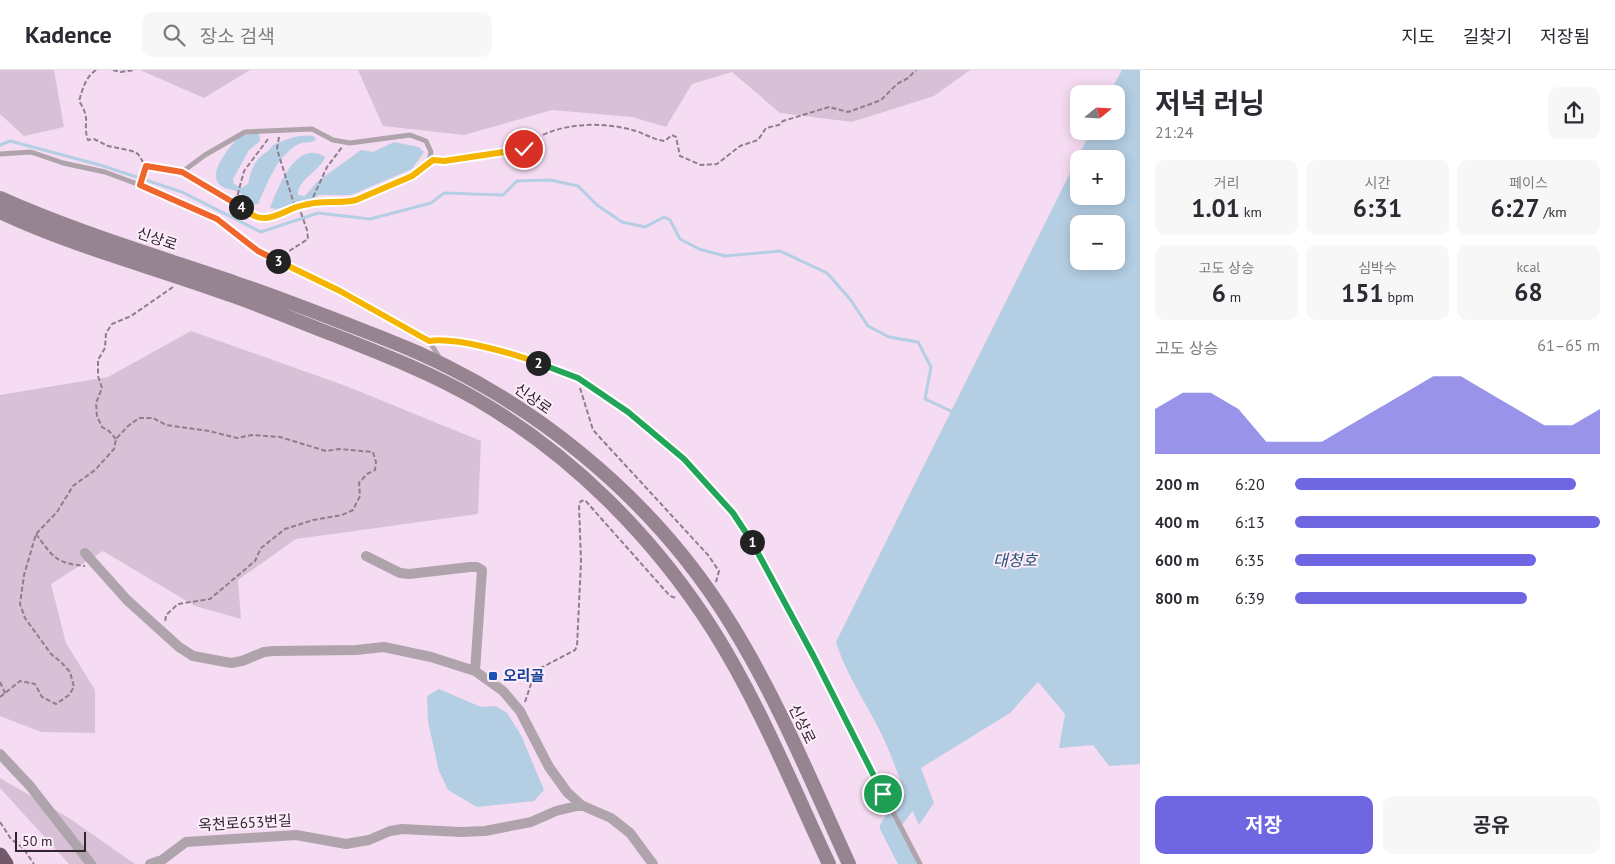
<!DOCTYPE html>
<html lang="ko">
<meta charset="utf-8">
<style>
:root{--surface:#fff;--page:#f7f7f7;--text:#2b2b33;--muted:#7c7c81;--line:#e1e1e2;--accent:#6f66e1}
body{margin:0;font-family:"PT Sans","Noto Sans KR",sans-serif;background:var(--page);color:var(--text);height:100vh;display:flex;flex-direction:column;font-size:19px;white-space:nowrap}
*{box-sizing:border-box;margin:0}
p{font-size:16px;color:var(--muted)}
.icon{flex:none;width:28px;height:28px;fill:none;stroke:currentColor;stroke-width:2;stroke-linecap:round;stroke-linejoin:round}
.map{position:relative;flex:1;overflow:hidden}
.panel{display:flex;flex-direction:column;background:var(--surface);width:475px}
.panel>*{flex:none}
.needle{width:32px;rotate:72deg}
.fabs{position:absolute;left:1070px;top:15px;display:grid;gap:10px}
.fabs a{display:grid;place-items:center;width:55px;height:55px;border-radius:10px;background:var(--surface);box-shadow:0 2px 12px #0003;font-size:25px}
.scale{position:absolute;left:15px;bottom:12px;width:71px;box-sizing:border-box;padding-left:5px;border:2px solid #2f252e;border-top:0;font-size:14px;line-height:18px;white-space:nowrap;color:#2f252e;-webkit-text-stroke:4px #fdedfb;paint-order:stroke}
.pin{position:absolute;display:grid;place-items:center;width:42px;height:42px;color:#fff;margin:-21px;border:2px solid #fff;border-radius:50%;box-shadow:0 1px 5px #0007}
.km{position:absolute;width:25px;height:25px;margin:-12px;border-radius:50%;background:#222;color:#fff;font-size:14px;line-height:25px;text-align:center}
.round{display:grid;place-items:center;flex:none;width:52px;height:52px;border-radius:10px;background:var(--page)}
.head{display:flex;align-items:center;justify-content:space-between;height:85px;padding:0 15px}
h1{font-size:28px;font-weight:700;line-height:38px}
.figures{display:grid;grid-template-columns:repeat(3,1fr);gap:8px;height:85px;padding:5px 15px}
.figures div{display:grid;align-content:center;border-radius:10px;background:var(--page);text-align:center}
.figures b{font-size:25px;font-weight:700}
.figures small{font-size:14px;font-weight:400}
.figures p{font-size:14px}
.chart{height:140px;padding:10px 15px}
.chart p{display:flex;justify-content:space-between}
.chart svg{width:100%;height:90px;margin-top:5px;fill:var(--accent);opacity:.7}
.action{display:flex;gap:10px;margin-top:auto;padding:10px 15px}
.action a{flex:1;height:58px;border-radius:10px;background:var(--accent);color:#fff;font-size:20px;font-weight:700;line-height:58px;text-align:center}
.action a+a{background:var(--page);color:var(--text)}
ul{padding:0 15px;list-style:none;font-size:16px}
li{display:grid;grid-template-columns:80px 60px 1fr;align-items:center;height:38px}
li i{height:12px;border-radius:6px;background:var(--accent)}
header{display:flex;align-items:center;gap:30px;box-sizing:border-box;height:70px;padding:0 25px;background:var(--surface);border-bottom:1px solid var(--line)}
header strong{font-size:24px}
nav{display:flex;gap:28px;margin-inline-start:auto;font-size:18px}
.search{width:350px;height:45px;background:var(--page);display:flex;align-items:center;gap:12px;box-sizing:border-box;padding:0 18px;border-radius:10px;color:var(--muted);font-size:19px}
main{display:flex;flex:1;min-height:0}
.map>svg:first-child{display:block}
.green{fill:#d8c0d6}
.water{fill:#b4cee3;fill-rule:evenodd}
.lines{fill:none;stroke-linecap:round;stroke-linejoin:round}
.stream{stroke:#b4cee3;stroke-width:3}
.river{stroke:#b4cee3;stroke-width:18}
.path{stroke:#8f7d8d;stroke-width:2;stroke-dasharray:5 2.5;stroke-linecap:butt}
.lane{stroke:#b0a4ac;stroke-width:5}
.street{stroke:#b0a4ac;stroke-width:10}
.secondary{stroke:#968490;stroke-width:14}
.highway{stroke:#72596a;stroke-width:15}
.split-1-casing{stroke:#fff;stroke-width:10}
.split-2-casing{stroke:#fff;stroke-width:10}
.split-3-casing{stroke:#fff;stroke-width:10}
.split-4-casing{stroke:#fff;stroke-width:10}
.split-5-casing{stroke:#fff;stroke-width:10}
.split-1{stroke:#22a559;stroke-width:6}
.split-2{stroke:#22a559;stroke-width:6}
.split-3{stroke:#f5b400;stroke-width:6}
.split-4{stroke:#f0652b;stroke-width:6}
.split-5{stroke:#f5b400;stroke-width:6}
.transit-dot{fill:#1a4fb4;stroke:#fdedfb;stroke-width:2}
.labels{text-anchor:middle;stroke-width:4;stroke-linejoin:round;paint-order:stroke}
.street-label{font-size:15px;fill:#2f252e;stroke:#fdedfb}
.transit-label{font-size:15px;font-weight:bold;fill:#164399;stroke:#fdedfb;text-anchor:start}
.water-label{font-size:16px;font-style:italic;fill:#2a5474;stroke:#fdedfb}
</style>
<header>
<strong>Kadence</strong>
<div class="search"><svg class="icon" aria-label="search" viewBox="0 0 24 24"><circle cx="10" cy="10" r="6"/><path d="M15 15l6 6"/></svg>장소 검색</div>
<nav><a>지도</a><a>길찾기</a><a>저장됨</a></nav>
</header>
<main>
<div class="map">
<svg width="1140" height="794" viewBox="0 0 1140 794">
<rect width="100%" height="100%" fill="#f6dcf3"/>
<path class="green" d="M0,0H54L64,57L24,66L0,44Z
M140,0H250L204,28Z
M358,0H970L934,26L852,52L780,43L732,2L692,14L666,57L632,47L552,40L464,65L383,56Z
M191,261L346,316L481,371L478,444L296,469L238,510L241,549L195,536L103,481L51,514L66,573L95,620V663L41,662L0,646V325L108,307Z
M0,708L69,748L135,794H69L0,718Z"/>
<path class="water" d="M1122,0H1140V694L1109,696L1093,675L1059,678L1065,644L1038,612L1010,643L921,698L934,733L919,755C905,726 896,695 882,665C867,634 846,605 836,572L1091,61H1116V24H1109ZM1079,89H1116V126H1079ZM1079,154H1116V191H1079Z
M259,63L260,71L249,80L233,109L234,114L241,118L248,114C250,104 253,94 260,87C265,82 269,82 273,75C285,70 302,62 315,67L316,70C310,74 303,71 297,75C276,88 268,112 258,134L251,135C248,131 244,125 240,123C232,118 221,120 217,111C211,99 231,74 240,67C245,64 253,64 259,63Z
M394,72L419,77L424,82L412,99L351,125H319L308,131L276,139L270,138C278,118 296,68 325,87C322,99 297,110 298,125L305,126L318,111L361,80L373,82Z
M439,619L481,637L496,636L507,643L521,665L544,720L534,731L477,737L448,720L439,701L428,652L427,626Z"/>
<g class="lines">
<path class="stream" d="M0,75L10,71L100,95L182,122L261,162L318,143L370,149L431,133L444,123L503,125L517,111L550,110L578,116L597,135L622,152L645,157L664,147L670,150L680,169L699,179L725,186L780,181L827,203L850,229L868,256L889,267L918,272L931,297L925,329L951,341"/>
<path class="river" d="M908,794L889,757L908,732"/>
<path class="path" d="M96,0C85,8 83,18 79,31C92,51 82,53 88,70L94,69L108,76L132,81L138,84L143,92
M113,0L121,2L134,0
M279,67L277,79L295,137
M268,69L244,101L236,131V134L255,146L265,149L291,141L295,137L310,134L356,130L412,106L424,97
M436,90L456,89L524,79C530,76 533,70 539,67C566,52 607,52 636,61C647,65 655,70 665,71L672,65L676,67L680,86L701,95L717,94L740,76L758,70L766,58L779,55L783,51L829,37L848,42L868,35L881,30L897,14L908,8L916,0
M188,106L236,134
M310,134L327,97L342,77
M283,185L308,169L307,160L299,137
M580,318L593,360L708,485L719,501L716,512
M116,369L109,361L102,357L97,346L96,333L102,318L98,306V290L105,278L106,263L112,254L131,246L173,217
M36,464C53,487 55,493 85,496
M0,612L5,623
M0,627L20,611L35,614L42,627L56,634L69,625L74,617L70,602L61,592L51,584L25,548L20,534L24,505L36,464L57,442L73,416L95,400L114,379L116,369L128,356L139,348H153L166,355L209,361L237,368L252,365L280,367L326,381L339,379L373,382L376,392L375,400L367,404L359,413L360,426L353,440L342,445L313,450L285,459L261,478L255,491L210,529L178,534L166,545L165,553
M525,632L534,605L537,600L575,580L577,576L581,492L579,435L581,431L585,430L591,437L670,526L676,528
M0,752L11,769L23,778L34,794"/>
<path class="lane" d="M0,84L31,82L63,93L105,102L140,115L217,149L258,181L341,221L429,271L441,290
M140,115L146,97L182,102L205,85L245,62L312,59L333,70L350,73L410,65L426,71L431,82L429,91
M429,271C451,268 475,275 496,281C523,288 553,295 578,308C588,314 597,321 606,328C661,365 719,416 753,473L920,794"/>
<path class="street" d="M85,483L127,530L179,577L193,586L231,593L242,591L264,582L274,581L356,580L384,577L431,587L475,601L503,621L520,641L549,697L567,722L581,735L611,748L630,763L653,794
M366,486L400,503L409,504L470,497H477L482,500L475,601
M0,684L30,716L91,794
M150,794L162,790L186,772L296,765L346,774L369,770L390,761L402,759L461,762L485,761L531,752L556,741L581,735"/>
<path class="secondary" d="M0,128C76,162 157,186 236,213C286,230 336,250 385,269C525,323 652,425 731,554C778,630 812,713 849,794
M0,142C74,177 154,197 230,225C265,237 300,252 334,265C382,284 431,303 476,329C572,385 653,466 713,560C759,633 792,715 829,794"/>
<path class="highway" d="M0,785L6,794"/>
</g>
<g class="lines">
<defs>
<path id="split-1" d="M752,472L814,587L883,724"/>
<path id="split-2" d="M538,293L578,308L628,342L684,389L733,443L752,472"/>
<path id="split-3" d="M278,191L340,221L429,271C456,267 512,283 538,293"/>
<path id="split-4" d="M241,137L182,102L146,96L140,115L217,149L258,181L278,191"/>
<path id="split-5" d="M241,137C248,142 256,149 265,148C275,148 286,141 294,138C298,136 305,135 309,134C325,130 340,134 356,130L412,106L433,90L444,91L524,79"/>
</defs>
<use href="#split-1" class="split-1-casing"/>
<use href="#split-2" class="split-2-casing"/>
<use href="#split-3" class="split-3-casing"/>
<use href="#split-4" class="split-4-casing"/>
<use href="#split-5" class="split-5-casing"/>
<use href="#split-1" class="split-1"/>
<use href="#split-2" class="split-2"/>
<use href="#split-3" class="split-3"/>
<use href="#split-4" class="split-4"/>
<use href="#split-5" class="split-5"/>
</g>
<rect class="transit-dot" x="488" y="601" width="10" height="10" rx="2.5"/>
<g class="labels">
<g class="street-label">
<text transform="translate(157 169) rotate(19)" y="5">신상로</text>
<text transform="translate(533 329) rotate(35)" y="5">신상로</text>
<text transform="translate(802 654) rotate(64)" y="5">신상로</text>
<text transform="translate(245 753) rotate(-3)" y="5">옥천로653번길</text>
</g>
<g class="transit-label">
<text x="503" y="611">오리골</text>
</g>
<g class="water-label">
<text x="1015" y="496">대청호</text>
</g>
</g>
</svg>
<div class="fabs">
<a><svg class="needle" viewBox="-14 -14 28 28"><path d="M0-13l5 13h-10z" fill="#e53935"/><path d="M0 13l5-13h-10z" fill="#7c7c81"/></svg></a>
<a>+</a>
<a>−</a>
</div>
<div class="scale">50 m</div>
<div class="pin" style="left:883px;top:724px;background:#1e9e55"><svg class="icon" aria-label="arrive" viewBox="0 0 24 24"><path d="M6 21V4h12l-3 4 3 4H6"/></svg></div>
<div class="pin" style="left:524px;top:79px;background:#d93025"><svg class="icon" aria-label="check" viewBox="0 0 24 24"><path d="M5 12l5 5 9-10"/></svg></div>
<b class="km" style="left:752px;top:472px">1</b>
<b class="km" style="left:538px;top:293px">2</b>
<b class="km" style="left:278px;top:191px">3</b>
<b class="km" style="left:241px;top:137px">4</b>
</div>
<section class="panel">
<div class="head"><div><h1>저녁 러닝</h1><p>21:24</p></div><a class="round"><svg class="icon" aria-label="share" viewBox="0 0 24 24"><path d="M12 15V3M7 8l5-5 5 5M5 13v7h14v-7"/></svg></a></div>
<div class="figures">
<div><p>거리</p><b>1.01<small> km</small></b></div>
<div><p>시간</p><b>6:31</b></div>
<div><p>페이스</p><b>6:27<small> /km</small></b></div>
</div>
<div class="figures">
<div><p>고도 상승</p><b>6<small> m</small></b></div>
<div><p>심박수</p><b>151<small> bpm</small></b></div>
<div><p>kcal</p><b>68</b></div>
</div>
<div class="chart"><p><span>고도 상승</span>61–65 m</p>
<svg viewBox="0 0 160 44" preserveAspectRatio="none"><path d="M0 44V22L10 14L20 14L30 22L40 38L50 38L60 38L70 30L80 22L90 14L100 6L110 6L120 14L130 22L140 30L150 30L160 22V44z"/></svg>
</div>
<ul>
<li><b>200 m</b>6:20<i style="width:92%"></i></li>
<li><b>400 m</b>6:13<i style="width:100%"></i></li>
<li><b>600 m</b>6:35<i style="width:79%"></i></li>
<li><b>800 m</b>6:39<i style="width:76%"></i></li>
</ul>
<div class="action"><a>저장</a><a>공유</a></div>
</section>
</main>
